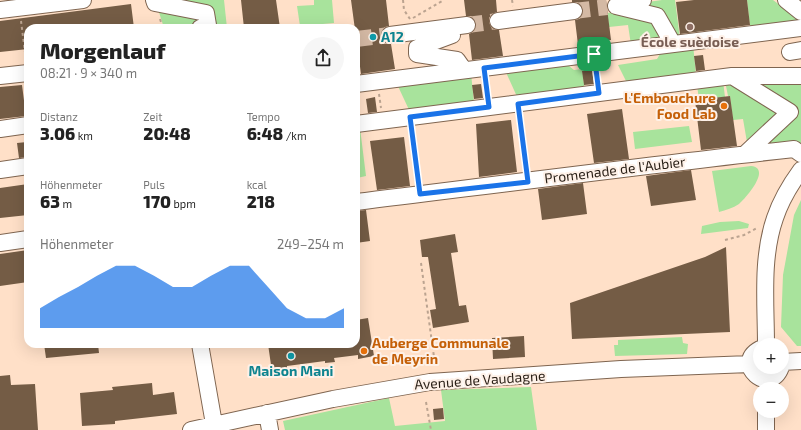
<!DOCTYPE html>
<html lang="de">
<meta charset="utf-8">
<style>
:root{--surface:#fff;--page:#f6f6f6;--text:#222;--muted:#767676;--accent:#1a73e8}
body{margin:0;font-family:"Exo 2",sans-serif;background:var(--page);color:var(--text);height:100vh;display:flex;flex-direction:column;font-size:15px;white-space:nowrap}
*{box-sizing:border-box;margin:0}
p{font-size:13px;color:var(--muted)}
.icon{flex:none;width:22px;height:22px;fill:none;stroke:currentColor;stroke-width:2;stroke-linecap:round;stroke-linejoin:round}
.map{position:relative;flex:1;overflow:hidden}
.side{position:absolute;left:24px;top:24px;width:336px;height:324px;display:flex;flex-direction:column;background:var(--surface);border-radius:12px;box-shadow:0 4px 16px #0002}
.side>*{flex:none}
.fabs{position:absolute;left:753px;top:338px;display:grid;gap:8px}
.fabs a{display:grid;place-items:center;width:36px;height:36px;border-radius:50%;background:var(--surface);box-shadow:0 4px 16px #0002;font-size:20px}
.pin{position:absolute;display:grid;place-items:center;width:34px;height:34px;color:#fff;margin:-17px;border-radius:8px;box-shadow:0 2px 6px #0006}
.round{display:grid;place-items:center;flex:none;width:42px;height:42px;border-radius:21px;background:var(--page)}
.headline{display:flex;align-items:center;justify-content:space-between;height:68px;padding:0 16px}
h1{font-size:22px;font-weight:800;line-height:30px}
.metrics{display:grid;grid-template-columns:repeat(3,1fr);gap:6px;height:68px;padding:4px 16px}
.metrics div{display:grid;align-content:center}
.metrics b{font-size:17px;font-weight:800}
.metrics small{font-size:11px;font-weight:400}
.metrics p{font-size:11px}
.chart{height:112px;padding:8px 16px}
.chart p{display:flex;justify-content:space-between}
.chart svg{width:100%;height:72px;margin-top:4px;fill:var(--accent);opacity:.7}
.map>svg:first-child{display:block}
.green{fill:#a8e39c}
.building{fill:#745c45}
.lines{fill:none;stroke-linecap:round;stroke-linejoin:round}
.minor-tunnel{stroke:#d4b9a4;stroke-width:16;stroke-dasharray:16 8;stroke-linecap:butt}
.minor-casing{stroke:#7f6550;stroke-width:18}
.path{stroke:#bba390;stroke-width:2;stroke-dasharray:3 3;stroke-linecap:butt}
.minor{stroke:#fff;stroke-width:16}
.route-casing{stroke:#fff;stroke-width:8}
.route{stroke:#1a73e8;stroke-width:5}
.education-dot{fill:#8d6e63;stroke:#fef1e8;stroke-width:1.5}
.culture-dot{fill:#0f9aa8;stroke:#fef1e8;stroke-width:1.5}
.food-dot{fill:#e8710a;stroke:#fef1e8;stroke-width:1.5}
.labels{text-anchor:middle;stroke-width:4;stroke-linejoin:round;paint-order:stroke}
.culture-label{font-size:14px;font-weight:bold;fill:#0d838f;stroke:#fef1e8;text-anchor:start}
.education-label{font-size:14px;font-weight:bold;fill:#785e54;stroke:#fef1e8}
.food-label{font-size:14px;font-weight:bold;fill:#c56008;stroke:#fef1e8;text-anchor:end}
.street-label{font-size:14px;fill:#271d14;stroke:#fef1e8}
</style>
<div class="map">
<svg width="801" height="430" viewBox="0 0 801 430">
<rect width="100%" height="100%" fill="#ffe0c8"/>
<path class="green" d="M157,0H224L227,28H208L209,11Z
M314,0H332L334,23L300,26L297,6L314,5Z
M662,0H675L680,39L631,45L628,25L609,27L607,13L626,11V5Z
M747,0H773L801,21L747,31L746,26H750Z
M157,6L203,15L194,28H164Z
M693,44L696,75L629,87L618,65L657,59L663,49Z
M563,61L574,70L582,69L585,92L519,101L504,68Z
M471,73L474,103L411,114L396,82Z
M801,79V143L751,151L748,148L743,119L733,120L730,96H728L725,81Z
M723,81L725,97L699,100L697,85Z
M689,126L692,142L635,149L633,132Z
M356,128H360L366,176L357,178L359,194H356Z
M751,166C772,168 746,198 739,204C733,208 726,210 719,212L712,171Z
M801,200V346H797L781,327L783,275L794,215Z
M739,221L749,224L748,228L701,234L702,226L720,222Z
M682,337L683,343L688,344L687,354L615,356L614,345H618V340Z
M531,387L537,430H285L283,421L389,398L395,426L445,421L441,390Z"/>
<path class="building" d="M241,0H276L280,28H244Z
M351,0H386L389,26L385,27L381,31V37L383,41L386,44H391L395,69L361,74Z
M464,0H496L497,12L492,14L489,18V22L491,27L495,30H499L503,56L472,60L469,34L473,32L476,29V23L474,19L471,16H466Z
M572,0H606L611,40L578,45L575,20L579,19L583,15V9L581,5L577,2H572Z
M694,0H747L750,25L680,34L676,2Z
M131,4L134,28H28V49L0,52V21Z
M703,55L705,70L696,71L694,56Z
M592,69L594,84L584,85L582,71Z
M481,84L483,98L474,99L472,85Z
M22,85L26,116L0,119V87Z
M730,96L737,146L701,150L695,100Z
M375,97L377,112L368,113L366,99Z
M622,109L629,159L594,163L587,114Z
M511,120L517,172L479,177L476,124Z
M404,137L410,186L377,190L370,141Z
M27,142L28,157L19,158L17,143Z
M691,170L696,200L651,206L646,176Z
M583,183L587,214L542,220L538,189Z
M28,184V215L0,218V188Z
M366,210L370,241L356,243V211Z
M455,234L458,252L451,253L459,306L466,305L469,322L433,328L430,310L436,309L428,257H422L420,240Z
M726,247L730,332L572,339L570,303L705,257Z
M28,250V282L0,286V254Z
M368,318L374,356L358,359V355L334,358L335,362L325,363V361L287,366V370L272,372L268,344H356V320Z
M524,336L525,357L493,359L492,338Z
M44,344H98L99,353L46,358Z
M10,375L11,385L35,384L38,430H0V376Z
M152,383L153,395L174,392L177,414L115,421V424L82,426L80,393L113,390L112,387Z
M443,408L444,419L434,420L433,409Z"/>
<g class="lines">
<path class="minor-tunnel" d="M574,11L607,7
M467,25L498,21
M356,39L390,35"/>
<defs>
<path id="minor" d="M154,0L155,3L206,13L208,25L200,28
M786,0L801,12
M618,5L624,2L643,0
M616,6L657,16L673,44
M0,10L83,0
M498,21L574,11
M451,27L452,35L417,48V54L457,60L464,70
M390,35L467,25
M790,52L801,50
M0,76L28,73
M732,76L790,112L745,154
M356,84L801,28
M356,124L732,76H801
M0,129L28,125
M0,170L28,166
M356,202C502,184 648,165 794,149L801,154
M0,243L28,239
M200,344L214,424
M766,345C766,304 761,258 775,218C781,200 790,185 801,170
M760,349C732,364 770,397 781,367
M782,362L801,361
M267,413L270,430
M191,430L333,399L430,382L621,369L750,364
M766,430V411"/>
</defs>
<use href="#minor" class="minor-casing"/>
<path class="path" d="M403,0L404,10L410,19
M512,0L513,6
M413,18L444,0
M160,19L163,28
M21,21L26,60
M596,67L597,80
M485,81L487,94
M379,94L381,108
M520,117L526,166
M412,131L418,180
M725,240L744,235L757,228
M421,263L434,357
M426,402L431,430"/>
<use href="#minor" class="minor"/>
</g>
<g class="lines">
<defs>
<path id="route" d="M594,54L599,93L518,104L528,182L420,194L410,117L489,107L484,68Z"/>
</defs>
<use href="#route" class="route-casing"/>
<use href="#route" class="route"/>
</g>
<circle class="education-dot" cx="690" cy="27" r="4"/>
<g class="culture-dot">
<circle cx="373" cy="37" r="4"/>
<circle cx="291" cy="356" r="4"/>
</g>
<g class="food-dot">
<circle cx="724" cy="106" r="4"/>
<circle cx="364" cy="351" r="4"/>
</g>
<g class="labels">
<g class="culture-label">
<text x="381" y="42">A12</text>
<text x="291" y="376" text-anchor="middle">Maison Mani</text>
</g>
<g class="education-label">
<text x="690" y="47">École suèdoise</text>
</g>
<g class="food-label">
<text x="716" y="103">L'Embouchure<tspan x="716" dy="16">Food Lab</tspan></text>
<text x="372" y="348" text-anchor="start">Auberge Communale<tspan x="372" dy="16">de Meyrin</tspan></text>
</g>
<g class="street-label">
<text transform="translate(615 170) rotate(-7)" y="5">Promenade de l'Aubier</text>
<text transform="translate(480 380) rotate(-4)" y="5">Avenue de Vaudagne</text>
</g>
</g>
</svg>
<div class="fabs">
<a>+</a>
<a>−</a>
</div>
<div class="pin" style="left:594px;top:54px;background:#1e9e55"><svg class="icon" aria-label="arrive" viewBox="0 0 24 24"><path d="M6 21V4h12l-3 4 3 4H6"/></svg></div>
<section class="side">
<div class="headline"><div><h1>Morgenlauf</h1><p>08:21 · 9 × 340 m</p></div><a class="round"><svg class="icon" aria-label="share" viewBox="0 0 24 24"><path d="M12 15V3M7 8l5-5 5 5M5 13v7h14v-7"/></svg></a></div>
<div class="metrics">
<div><p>Distanz</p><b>3.06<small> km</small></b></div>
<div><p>Zeit</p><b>20:48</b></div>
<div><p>Tempo</p><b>6:48<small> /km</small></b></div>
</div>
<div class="metrics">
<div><p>Höhenmeter</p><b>63<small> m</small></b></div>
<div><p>Puls</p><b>170<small> bpm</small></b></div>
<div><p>kcal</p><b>218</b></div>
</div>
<div class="chart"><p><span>Höhenmeter</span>249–254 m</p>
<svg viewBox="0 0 160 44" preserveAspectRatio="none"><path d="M0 44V32L10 25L20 19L30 12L40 6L50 6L60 12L70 19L80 19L90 12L100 6L110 6L120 19L130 32L140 38L150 38L160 32V44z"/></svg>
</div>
</section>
</div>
